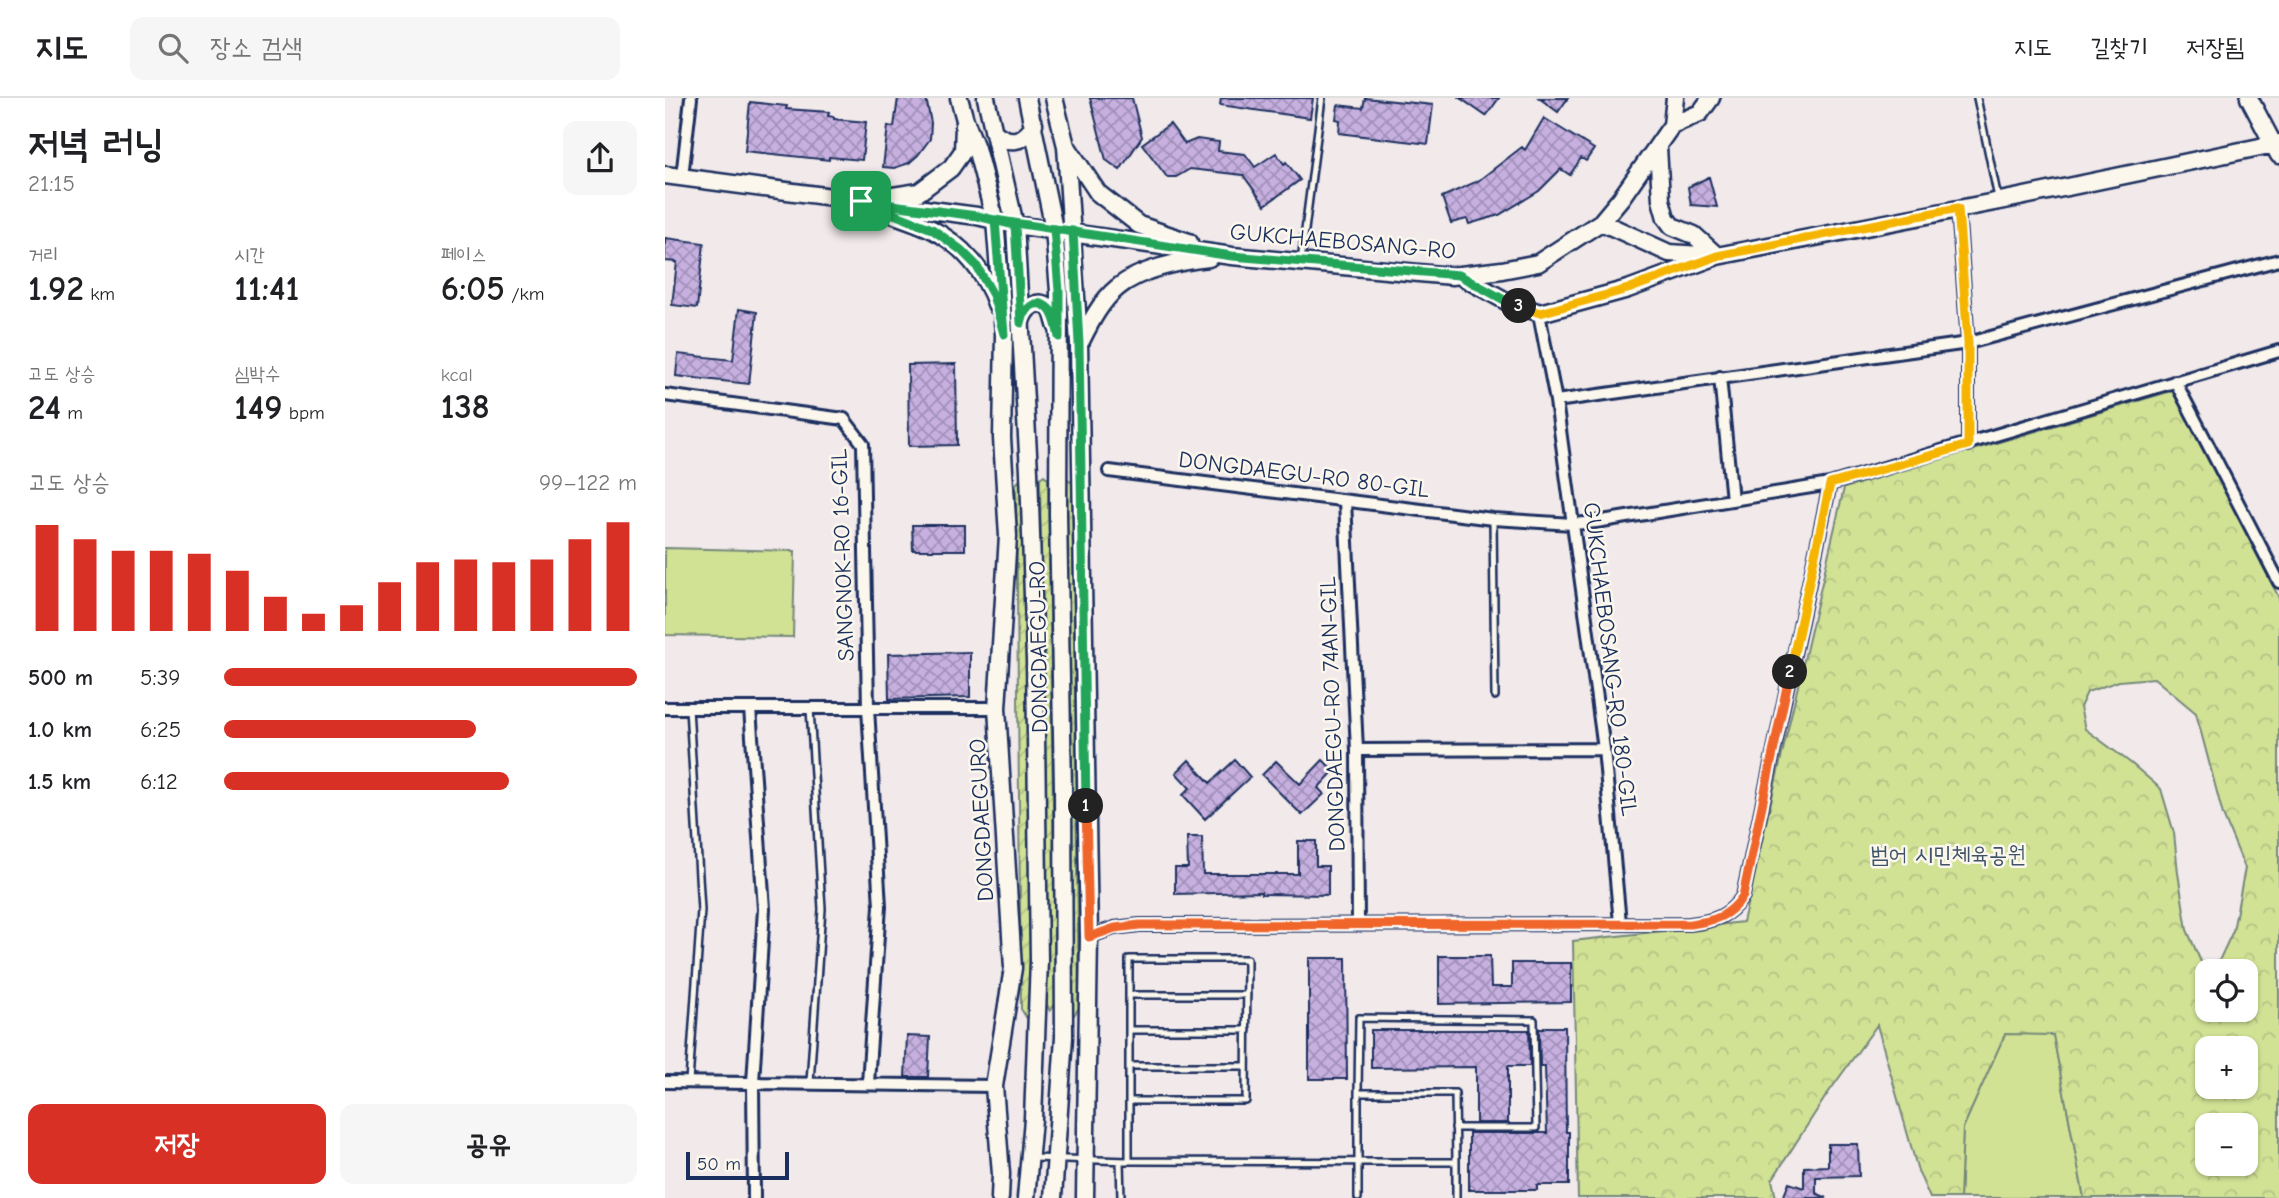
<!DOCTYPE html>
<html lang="ko">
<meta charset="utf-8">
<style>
:root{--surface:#fff;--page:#f6f6f6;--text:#202124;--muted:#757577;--line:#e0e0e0;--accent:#d93025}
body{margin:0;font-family:"Comic Neue","Poor Story",sans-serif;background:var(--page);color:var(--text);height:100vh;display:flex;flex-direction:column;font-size:26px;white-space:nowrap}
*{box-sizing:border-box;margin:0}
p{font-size:23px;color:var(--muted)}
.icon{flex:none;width:38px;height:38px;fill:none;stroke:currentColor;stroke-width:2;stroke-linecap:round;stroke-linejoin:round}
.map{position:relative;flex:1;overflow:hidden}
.side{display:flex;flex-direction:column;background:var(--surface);width:665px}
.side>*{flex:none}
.buttons{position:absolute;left:1530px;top:861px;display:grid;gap:14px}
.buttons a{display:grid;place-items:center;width:63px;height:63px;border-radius:14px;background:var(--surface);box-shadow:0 2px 5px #0004;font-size:35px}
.scale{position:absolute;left:21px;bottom:18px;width:103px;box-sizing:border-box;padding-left:7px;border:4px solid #1b2f5e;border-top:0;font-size:19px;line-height:24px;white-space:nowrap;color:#1b2f5e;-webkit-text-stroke:5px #fbf7ec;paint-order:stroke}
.pin{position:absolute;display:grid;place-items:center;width:60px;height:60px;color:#fff;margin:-30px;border-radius:14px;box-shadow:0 4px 10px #0006}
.km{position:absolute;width:35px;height:35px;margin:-18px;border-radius:50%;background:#222;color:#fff;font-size:19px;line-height:35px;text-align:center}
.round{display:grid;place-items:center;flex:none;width:74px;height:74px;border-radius:14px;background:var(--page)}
.summary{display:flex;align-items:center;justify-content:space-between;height:119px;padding:0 28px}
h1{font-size:38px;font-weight:800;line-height:52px}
.metrics{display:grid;grid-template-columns:repeat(3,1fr);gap:10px;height:119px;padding:7px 28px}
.metrics div{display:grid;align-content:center}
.metrics b{font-size:35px;font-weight:800}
.metrics small{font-size:19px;font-weight:400}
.metrics p{font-size:19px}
.chart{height:196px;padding:14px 28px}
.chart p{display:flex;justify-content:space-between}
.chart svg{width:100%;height:126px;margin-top:7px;stroke:var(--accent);stroke-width:6}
.primary-button{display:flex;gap:14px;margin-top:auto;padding:14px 28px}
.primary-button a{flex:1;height:80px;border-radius:14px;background:var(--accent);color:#fff;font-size:28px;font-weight:800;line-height:80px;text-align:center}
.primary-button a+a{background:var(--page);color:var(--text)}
ul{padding:0 28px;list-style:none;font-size:23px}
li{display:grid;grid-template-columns:112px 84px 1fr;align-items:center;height:52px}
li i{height:18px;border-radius:9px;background:var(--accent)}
header{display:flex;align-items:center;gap:42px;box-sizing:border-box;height:98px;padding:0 35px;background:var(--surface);border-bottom:2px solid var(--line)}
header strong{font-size:33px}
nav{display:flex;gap:38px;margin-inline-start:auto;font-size:24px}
.search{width:490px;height:63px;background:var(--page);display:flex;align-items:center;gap:18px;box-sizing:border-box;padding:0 24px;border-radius:14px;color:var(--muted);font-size:26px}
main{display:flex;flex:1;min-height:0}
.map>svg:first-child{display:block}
.grass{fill:#d1e295;stroke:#76887a;stroke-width:2}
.forest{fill:url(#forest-crowns);stroke:#76887a;stroke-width:2;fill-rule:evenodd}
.garden{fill:url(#garden-furrows);stroke:#76887a;stroke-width:2}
.building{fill:url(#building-cross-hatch);stroke:#1b2f5e;stroke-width:2}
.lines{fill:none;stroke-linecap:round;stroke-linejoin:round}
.service-casing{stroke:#1b2f5e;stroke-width:10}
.minor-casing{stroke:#1b2f5e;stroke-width:16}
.secondary-casing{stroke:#1b2f5e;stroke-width:21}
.service{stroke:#fbf7ec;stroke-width:5}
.minor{stroke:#fbf7ec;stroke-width:10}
.secondary{stroke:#fbf7ec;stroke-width:16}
.split-1-casing{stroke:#fff;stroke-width:14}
.split-2-casing{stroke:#fff;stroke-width:14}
.split-3-casing{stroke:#fff;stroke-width:14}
.split-4-casing{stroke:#fff;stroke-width:14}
.split-1{stroke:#22a559;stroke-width:9}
.split-2{stroke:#f0652b;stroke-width:9}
.split-3{stroke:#f5b400;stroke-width:9}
.split-4{stroke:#22a559;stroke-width:9}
.labels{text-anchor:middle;stroke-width:5;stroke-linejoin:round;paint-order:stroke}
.street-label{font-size:23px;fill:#1b2f5e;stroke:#fbf7ec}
.park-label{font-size:23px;fill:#3f5369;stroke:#fbf7ec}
</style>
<header>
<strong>지도</strong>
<div class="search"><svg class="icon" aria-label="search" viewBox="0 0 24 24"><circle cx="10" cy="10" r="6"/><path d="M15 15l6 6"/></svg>장소 검색</div>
<nav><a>지도</a><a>길찾기</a><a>저장됨</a></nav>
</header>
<main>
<section class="side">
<div class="summary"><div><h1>저녁 러닝</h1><p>21:15</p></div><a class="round"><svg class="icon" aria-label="share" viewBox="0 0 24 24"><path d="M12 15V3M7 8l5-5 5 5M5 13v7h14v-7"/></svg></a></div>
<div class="metrics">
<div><p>거리</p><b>1.92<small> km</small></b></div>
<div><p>시간</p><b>11:41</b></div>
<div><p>페이스</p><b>6:05<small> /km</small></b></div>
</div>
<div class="metrics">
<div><p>고도 상승</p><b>24<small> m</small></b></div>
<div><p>심박수</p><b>149<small> bpm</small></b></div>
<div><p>kcal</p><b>138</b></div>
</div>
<div class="chart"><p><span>고도 상승</span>99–122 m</p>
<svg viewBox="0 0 160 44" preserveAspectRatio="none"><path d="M5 44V7M15 44V12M25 44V16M35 44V16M45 44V17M55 44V23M65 44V32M75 44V38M85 44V35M95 44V27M105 44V20M115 44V19M125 44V20M135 44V19M145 44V12M155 44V6"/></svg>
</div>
<ul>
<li><b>500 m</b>5:39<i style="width:100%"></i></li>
<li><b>1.0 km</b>6:25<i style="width:61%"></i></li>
<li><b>1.5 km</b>6:12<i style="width:69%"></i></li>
</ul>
<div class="primary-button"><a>저장</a><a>공유</a></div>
</section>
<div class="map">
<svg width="1614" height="1100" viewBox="0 0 1614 1100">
<defs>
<pattern id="forest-crowns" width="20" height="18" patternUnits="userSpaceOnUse" patternTransform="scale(1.75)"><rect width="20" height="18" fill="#d1e295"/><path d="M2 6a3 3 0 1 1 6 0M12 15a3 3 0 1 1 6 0" fill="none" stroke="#b3c283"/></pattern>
<pattern id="garden-furrows" width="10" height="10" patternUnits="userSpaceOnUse" patternTransform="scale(1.75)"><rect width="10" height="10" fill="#d1e295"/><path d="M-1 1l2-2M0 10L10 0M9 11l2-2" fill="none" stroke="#b3c283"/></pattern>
<pattern id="building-cross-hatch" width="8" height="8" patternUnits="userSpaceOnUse" patternTransform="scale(1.75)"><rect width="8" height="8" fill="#c7b0e0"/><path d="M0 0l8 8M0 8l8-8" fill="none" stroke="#a190b9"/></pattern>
</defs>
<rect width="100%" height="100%" fill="#f1e9ea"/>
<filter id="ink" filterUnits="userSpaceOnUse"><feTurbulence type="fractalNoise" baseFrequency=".0143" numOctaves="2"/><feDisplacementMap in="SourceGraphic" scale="14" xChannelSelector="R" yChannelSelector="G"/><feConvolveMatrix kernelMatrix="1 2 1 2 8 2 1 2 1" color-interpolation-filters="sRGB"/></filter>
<g filter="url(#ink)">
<path class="grass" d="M0,450L130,453L128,539L0,537Z
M1339,936H1388L1419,1100H1295L1298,1030Z"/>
<path class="forest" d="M1510,292L1614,500V1100H1419L1388,937L1340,936L1298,1030L1295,1100H1265L1253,1073L1212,927L1161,998L1107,1082L1111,1100H913L908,843L1078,824L1179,390ZM1489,580L1531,615L1558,717L1580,770L1568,833L1552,867L1536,864L1522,832L1513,775L1509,735L1496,691L1467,666L1420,631L1415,609L1422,594L1454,583ZM1542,873H1580V912H1542ZM1542,950H1580V989H1542ZM1542,1027H1580V1066H1542Z"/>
<path class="garden" d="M379,377L383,381L391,906L385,913L381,905L375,380Z
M403,381L407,385L414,910L409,917L404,909L398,384Z
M355,382L359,386L367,911L361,919L356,911L351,386Z"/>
<path class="building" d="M233,0H261L266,25L265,41L253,57L244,65L229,70L218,69L223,28L229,29Z
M425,0H467L477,39L455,72L441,62Z
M556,0H648L645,20L555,7Z
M700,0L768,7L763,46L674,35L675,22L671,21L673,7L698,10Z
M795,0H834L821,18Z
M874,0H903L893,14Z
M85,4L122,8L121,11L164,14L163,18L169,19V21L201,24L197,62L164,59V62L80,53Z
M879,20L929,51L921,63L916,60L905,77L896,71L874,93L834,117L804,126L802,121L786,125L777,99L813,83L857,49L860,52Z
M505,26L520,46L532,41L554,44L553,53L580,56L590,69L611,55L619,66L621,64L635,82L600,107L578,77L525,71L511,79H502L477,46Z
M1044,79L1052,109L1026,107L1023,89Z
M0,140L39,145L32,210L7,207L12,164L0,163Z
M74,211L92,214L84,286L11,278L13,256L68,262Z
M291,266L292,347L244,348L243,267Z
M247,427H300V452H248Z
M305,554V599L224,601L223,556Z
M524,662L545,685L570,662L585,679L540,721L518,697L525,690L511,675Z
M658,662L669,673L653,690L659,696L637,717L597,677L611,663L635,686Z
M522,739H537L538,776H633V743H651V768H663V797L596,796V794L510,796V770H523Z
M774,858H825L826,889H847V865H906V904L774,906Z
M644,860H681L682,981H644Z
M879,929H900L901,1034H904V1087H872V1092H804V1035H882L880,968H875L874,931H879Z
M706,932H864L865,968H843V1025H811V969L706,970Z
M242,938L265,939L263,979H240Z
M1163,1046H1193L1194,1078L1151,1079V1095L1162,1100H1118L1124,1085L1139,1090V1069L1163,1068Z"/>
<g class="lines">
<defs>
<path id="service" d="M1312,0L1333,100
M636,163L657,0
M828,421L830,598
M24,610L36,812L24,984
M145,610L157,811L145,984
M464,897H582
M464,932H582
M464,968H581
M693,995L694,920L869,922L871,1030H790
M368,1060L464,1063L791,1064V1100
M455,1063L456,1100
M464,1063C464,995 464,928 464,861H582L581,1003H464
M693,1100V995H790L791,1064"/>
<path id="minor" d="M17,79L26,0
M1293,110L1303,245V347
M875,215V221L891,303L939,651L955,825
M1055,279L1067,402
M1510,283L1614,484
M0,297L179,321L198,346L203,610L215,808L203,985
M891,303L1303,245L1614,162
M444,373L828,421L908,426L931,424L1165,386L1614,253
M680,403L692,652L693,827
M0,610H332
M85,610L99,811L88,984L89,1100
M692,652L939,651
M424,839L449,830L475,827L1025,826C1049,823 1064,819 1078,798L1165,386
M0,984L329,988"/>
<path id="secondary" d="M294,0L300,22L311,50L330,122L339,236L337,340L343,438L332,610L348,870L329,988L336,1076L335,1100
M321,0L350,127L364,373L370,562L374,862L368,1021L361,1100
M362,0L389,131L394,193L393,416L398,691L399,939L388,1100
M389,0L401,48L414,245L424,839L420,1100
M1584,0L1614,57
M1007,27L1035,15L1046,0
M328,33C343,48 361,44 369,26
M993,49L996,102L1001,120L1007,128L1029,137L1052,158
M403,50L433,95L474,127L524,144
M0,77L312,118L350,127L567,158L787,178L837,172L873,165L936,124L956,100L1007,27L1010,0
M215,100L254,94L286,70L298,53L299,28
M214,111C231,118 249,123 266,131C297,146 321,175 332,208
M936,124L1004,155L1052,158L1350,100L1614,45
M794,177L841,203L875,215L963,191L1050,159
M356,224C359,211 374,197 386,212C389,216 390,225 392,229
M416,243C425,225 436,203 452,190C474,171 516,163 544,160"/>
</defs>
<use href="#service" class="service-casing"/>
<use href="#minor" class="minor-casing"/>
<use href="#secondary" class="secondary-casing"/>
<use href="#service" class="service"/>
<use href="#minor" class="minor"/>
<use href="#secondary" class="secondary"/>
</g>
</g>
<g class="lines" filter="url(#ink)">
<defs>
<path id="split-1" d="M196,103L312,118L350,127L356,225C359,211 371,198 384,211C390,217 392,230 394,239V193L389,131L408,133L414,245L421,708"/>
<path id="split-2" d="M421,708L424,839L450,830L475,827L1025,826C1049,823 1064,819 1078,798L1125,574"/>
<path id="split-3" d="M854,208L875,215L963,191L1052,158L1293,110L1303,245V347L1165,386L1125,574"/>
<path id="split-4" d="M196,103L267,131L296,152L311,167L328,197L339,236L330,122L567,158L794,177L841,203L854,208"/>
</defs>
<use href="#split-1" class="split-1-casing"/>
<use href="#split-2" class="split-2-casing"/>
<use href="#split-3" class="split-3-casing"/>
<use href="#split-4" class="split-4-casing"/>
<use href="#split-1" class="split-1"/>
<use href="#split-2" class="split-2"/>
<use href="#split-3" class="split-3"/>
<use href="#split-4" class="split-4"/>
</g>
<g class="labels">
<g class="street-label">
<text transform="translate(678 143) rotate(5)" y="8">GUKCHAEBOSANG-RO</text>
<text transform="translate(639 376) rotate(7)" y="8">DONGDAEGU-RO 80-GIL</text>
<text transform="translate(177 457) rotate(-92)" y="8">SANGNOK-RO 16-GIL</text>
<text transform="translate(373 549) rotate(-91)" y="8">DONGDAEGU-RO</text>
<text transform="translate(946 561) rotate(83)" y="8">GUKCHAEBOSANG-RO 180-GIL</text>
<text transform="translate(667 616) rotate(-92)" y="8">DONGDAEGU-RO 74AN-GIL</text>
<text transform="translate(316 722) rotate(-93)" y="8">DONGDAEGURO</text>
</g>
<g class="park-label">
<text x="1283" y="764">범어 시민체육공원</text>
</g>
</g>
</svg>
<div class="buttons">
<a><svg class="icon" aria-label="locate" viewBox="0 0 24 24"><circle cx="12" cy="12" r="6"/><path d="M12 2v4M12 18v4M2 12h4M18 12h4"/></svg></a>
<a>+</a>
<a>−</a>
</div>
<div class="scale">50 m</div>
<div class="pin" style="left:196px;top:103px;background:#1e9e55"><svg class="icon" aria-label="arrive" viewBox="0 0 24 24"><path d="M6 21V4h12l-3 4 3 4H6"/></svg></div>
<b class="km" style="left:421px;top:708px">1</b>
<b class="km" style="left:1125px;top:574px">2</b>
<b class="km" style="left:854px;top:208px">3</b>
</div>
</main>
